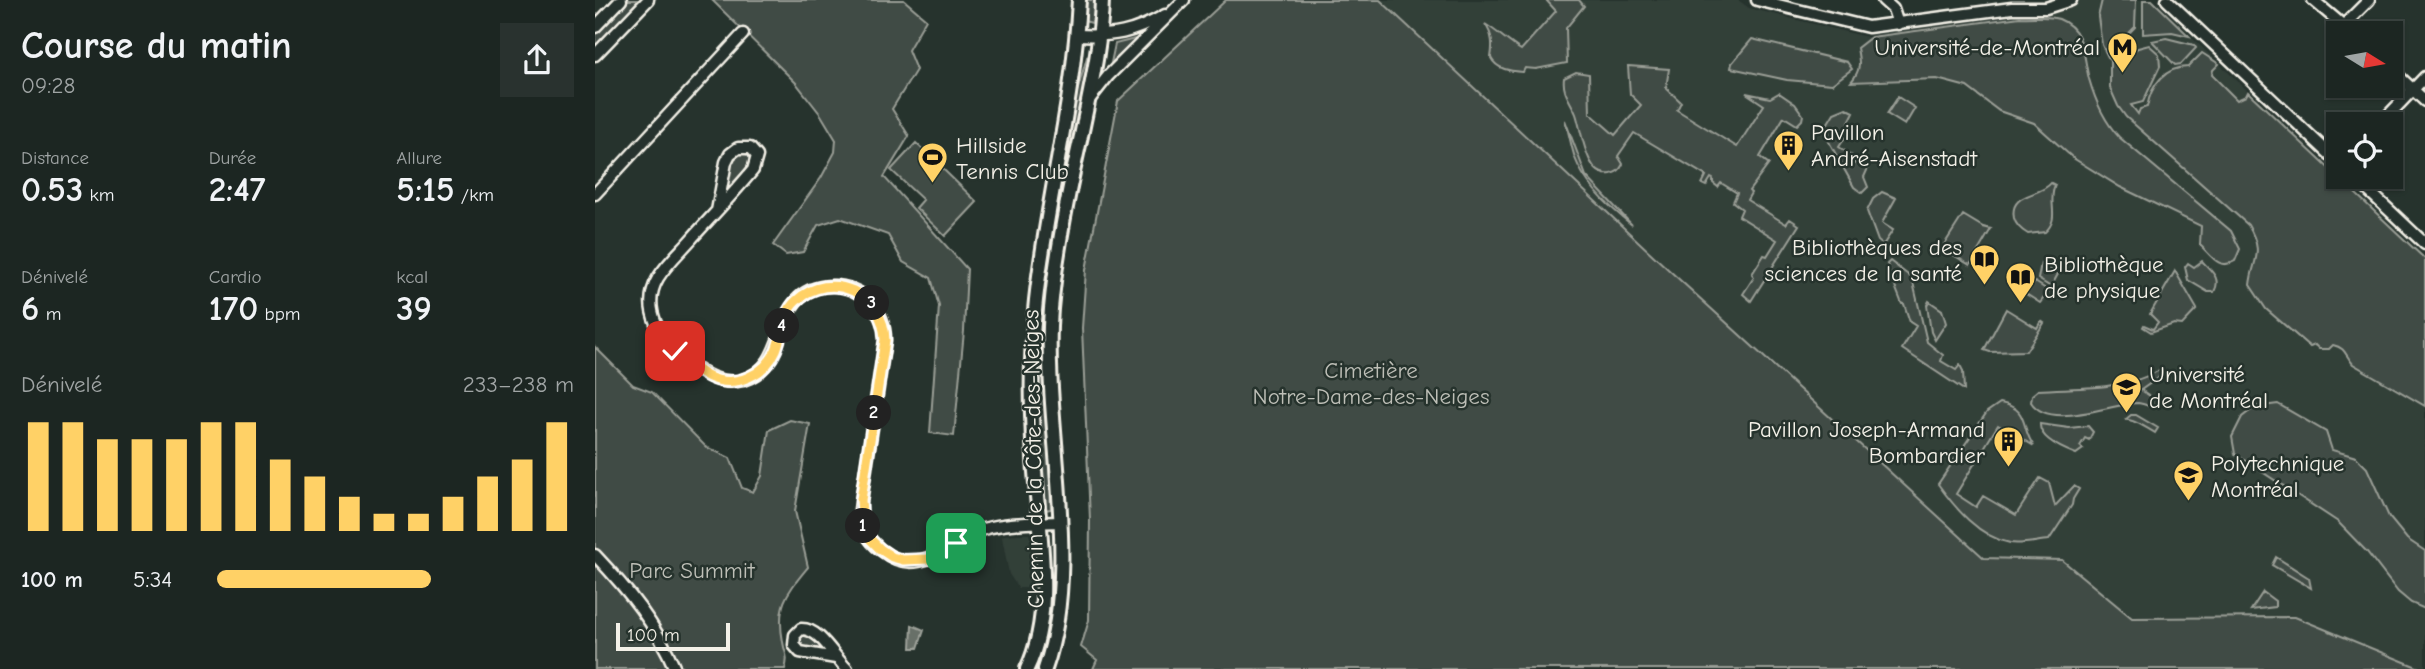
<!DOCTYPE html>
<html lang="fr">
<meta charset="utf-8">
<style>
:root{--surface:#1c2622;--page:#29322f;--text:#f1f3f6;--muted:#a0a5a5;--line:#3a4340;--accent:#ffd166}
body{margin:0;font-family:"Comic Neue",sans-serif;background:var(--page);color:var(--text);height:100vh;display:flex;flex-direction:column;font-size:26px;white-space:nowrap}
*{box-sizing:border-box;margin:0}
p{font-size:23px;color:var(--muted)}
.icon{flex:none;width:38px;height:38px;fill:none;stroke:currentColor;stroke-width:2;stroke-linecap:round;stroke-linejoin:round}
.map{position:relative;flex:1;overflow:hidden}
.drawer{display:flex;flex-direction:column;background:var(--surface);width:595px}
.drawer>*{flex:none}
.needle{width:46px;rotate:101deg}
.fabs{position:absolute;left:1731px;top:21px;display:grid;gap:14px}
.fabs a{display:grid;place-items:center;width:77px;height:77px;border-radius:0px;background:var(--surface);box-shadow:0 2px 5px #0004,0 0 0 2px var(--line);font-size:35px}
.scale{position:absolute;left:21px;bottom:18px;width:114px;box-sizing:border-box;padding-left:7px;border:4px solid #f4f1e8;border-top:0;font-size:19px;line-height:24px;white-space:nowrap;color:#f4f1e8;-webkit-text-stroke:5px #26332d;paint-order:stroke}
.pin{position:absolute;display:grid;place-items:center;width:60px;height:60px;color:#fff;margin:-30px;border-radius:14px;box-shadow:0 4px 10px #0006}
.km{position:absolute;width:35px;height:35px;margin:-18px;border-radius:50%;background:#222;color:#fff;font-size:19px;line-height:35px;text-align:center}
.round{display:grid;place-items:center;flex:none;width:74px;height:74px;border-radius:0px;background:var(--page)}
.summary{display:flex;align-items:center;justify-content:space-between;height:119px;padding:0 21px}
h1{font-size:38px;font-weight:800;line-height:52px}
.stats{display:grid;grid-template-columns:repeat(3,1fr);gap:10px;height:119px;padding:7px 21px}
.stats div{display:grid;align-content:center}
.stats b{font-size:35px;font-weight:800}
.stats small{font-size:19px;font-weight:400}
.stats p{font-size:19px}
.chart{height:196px;padding:14px 21px}
.chart p{display:flex;justify-content:space-between}
.chart svg{width:100%;height:126px;margin-top:7px;stroke:var(--accent);stroke-width:6}
ul{padding:0 21px;list-style:none;font-size:23px}
li{display:grid;grid-template-columns:112px 84px 1fr;align-items:center;height:52px}
li i{height:18px;border-radius:9px;background:var(--accent)}
main{display:flex;flex:1;min-height:0}
.map>svg:first-child{display:block}
.built{fill:#333f39}
.green{fill:#414b45;stroke:#9a9e96;stroke-width:2}
.water{fill:#676f68;stroke:#9fa39b;stroke-width:2}
.lines{fill:none;stroke-linecap:round;stroke-linejoin:round}
.minor-casing{stroke:#f4f1e8;stroke-width:15}
.major-casing{stroke:#f4f1e8;stroke-width:18}
.minor{stroke:#26332d;stroke-width:10}
.major{stroke:#26332d;stroke-width:12}
.route-casing{stroke:#fff;stroke-width:14}
.route{stroke:#ffd166;stroke-width:9}
.labels{text-anchor:middle;stroke-width:5;stroke-linejoin:round;paint-order:stroke}
.poi-label{font-size:23px;fill:#f4f1e8;stroke:#26332d;text-anchor:start}
.park-label{font-size:23px;fill:#bebfb7;stroke:#26332d}
.street-label{font-size:23px;fill:#f4f1e8;stroke:#26332d}
</style>
<main>
<section class="drawer">
<div class="summary"><div><h1>Course du matin</h1><p>09:28</p></div><a class="round"><svg class="icon" aria-label="share" viewBox="0 0 24 24"><path d="M12 15V3M7 8l5-5 5 5M5 13v7h14v-7"/></svg></a></div>
<div class="stats">
<div><p>Distance</p><b>0.53<small> km</small></b></div>
<div><p>Durée</p><b>2:47</b></div>
<div><p>Allure</p><b>5:15<small> /km</small></b></div>
</div>
<div class="stats">
<div><p>Dénivelé</p><b>6<small> m</small></b></div>
<div><p>Cardio</p><b>170<small> bpm</small></b></div>
<div><p>kcal</p><b>39</b></div>
</div>
<div class="chart"><p><span>Dénivelé</span>233–238 m</p>
<svg viewBox="0 0 160 44" preserveAspectRatio="none"><path d="M5 44V6M15 44V6M25 44V12M35 44V12M45 44V12M55 44V6M65 44V6M75 44V19M85 44V25M95 44V32M105 44V38M115 44V38M125 44V32M135 44V25M145 44V19M155 44V6"/></svg>
</div>
<ul>
<li><b>100 m</b>5:34<i style="width:60%"></i></li>
</ul>
</section>
<div class="map">
<svg width="1830" height="669" viewBox="0 0 1830 669">
<rect width="100%" height="100%" fill="#26332d"/>
<filter id="ink" filterUnits="userSpaceOnUse"><feTurbulence type="fractalNoise" baseFrequency=".0143" numOctaves="2"/><feDisplacementMap in="SourceGraphic" scale="14" xChannelSelector="R" yChannelSelector="G"/><feConvolveMatrix kernelMatrix="1 2 1 2 8 2 1 2 1" color-interpolation-filters="sRGB"/></filter>
<g filter="url(#ink)">
<path class="built" d="M785,0H1143L1154,8L1272,37L1403,20L1439,18L1483,2L1482,0H1557L1830,259V669L1700,617L1536,618L1467,560L1389,558L1075,271Z
M423,534H434L437,538L439,588H423L414,574L407,537L409,535Z"/>
<path class="green" d="M30,0H48L0,49V31Z
M117,0H309L331,19L313,50L321,70L297,109L314,136L289,177L372,269L369,331L359,436L335,433L344,306L336,278L308,262L293,235L245,218L223,225L208,252L191,255L178,245L226,178L240,152L241,140L226,115L201,83Z
M490,0H501L497,23L489,21Z
M631,0H785L1075,271L1389,558L1467,560L1537,618L1700,617L1827,669H498L502,660L486,647L494,620L495,520L487,328L491,270L523,101Z
M951,0H984L989,6L971,28L972,63L941,69L930,68L928,72C916,71 902,70 896,58C898,45 898,35 890,24C902,31 913,42 926,50L961,11Z
M1507,0H1541L1540,27L1531,36L1523,50L1530,56L1543,48L1554,45L1564,54L1565,66L1548,102L1536,105L1543,114L1545,109L1552,107C1556,85 1570,67 1593,67L1607,53L1624,64L1618,70L1617,75L1642,100L1651,96L1653,92L1830,259V406L1758,364C1750,355 1751,348 1738,345L1734,349H1724L1720,345L1715,347L1671,309L1655,285C1658,258 1670,254 1653,225L1531,117L1523,106L1515,88V61L1507,45L1503,17Z
M1548,0H1557L1594,36L1577,32L1548,34Z
M1425,17C1437,18 1453,15 1464,19C1491,30 1488,56 1494,79C1500,100 1510,122 1524,137L1636,231L1645,249L1640,261C1624,271 1616,255 1605,245L1606,226L1525,187L1478,158L1439,123L1404,111L1372,87L1342,79L1256,82C1266,70 1265,63 1262,48L1276,37Z
M544,38L516,63L520,44Z
M1571,38L1599,45L1601,48L1586,64L1580,65L1557,41Z
M1157,39L1252,62L1257,69L1237,84L1192,80L1136,68L1137,63Z
M492,57L495,58L468,190L455,270L452,269L482,92Z
M1033,66L1074,69L1071,88L1086,102L1082,110L1142,147L1169,105L1151,93L1175,98L1184,93L1200,104L1208,115L1207,120L1202,125L1189,117L1165,157L1174,164L1154,191L1156,193L1152,200L1191,224L1195,219L1204,225L1156,301L1148,294L1159,277L1157,274L1169,255L1172,256L1182,240L1144,216L1147,209L1138,202L1142,193L1126,183L1123,187L1118,183V179L1116,178L1111,186L1107,184L1111,176L1039,133L1023,156L1028,164C1025,170 1023,172 1016,174C991,179 987,131 981,114C976,101 967,93 969,78L981,72L994,74L995,113L1020,135L1046,105L1035,94Z
M1303,97L1320,108L1310,125L1292,114Z
M1251,108L1259,112L1254,122L1258,125L1244,147L1256,155L1253,160L1259,164L1262,159L1274,166L1269,177L1273,187L1267,193L1259,187L1228,131L1239,113Z
M970,120L991,176L1037,225C1015,208 990,185 980,158C976,146 974,133 970,120Z
M321,143L382,202L350,236L321,208L328,200L296,170Z
M144,153H150L154,156V166L132,189L135,165Z
M1456,183L1460,185C1452,203 1466,218 1450,232L1433,234C1426,230 1421,226 1419,218C1414,192 1445,197 1456,183Z
M1287,192L1301,198L1287,223L1298,230L1288,245L1283,241L1272,211L1278,199Z
M1368,215L1388,227L1396,229L1375,265L1347,248Z
M1295,261L1317,278L1332,342L1348,355L1346,361L1361,370L1365,365L1368,371L1369,390L1307,349L1321,326L1315,322L1309,304H1307L1293,268L1292,264Z
M1607,261C1616,271 1627,278 1619,292H1613L1593,280L1590,267L1593,263L1599,267Z
M1446,263L1463,274L1456,287L1443,279Z
M452,271H455L448,339L456,509L450,510C443,430 440,350 452,271Z
M1580,271L1602,309L1587,325L1579,324L1556,332L1548,327L1549,325L1558,329L1563,322L1555,314Z
M1440,282L1454,291L1445,303L1428,292L1436,283L1438,285Z
M1334,301L1347,310L1351,323L1340,340L1336,332L1332,305Z
M1411,309L1442,328L1446,321L1449,323L1431,351L1395,352L1389,350Z
M0,347L38,385L57,392L111,447L135,458L147,488L158,492L167,476L174,430L195,420L215,424L200,511L213,567C191,594 181,605 188,642C190,655 194,655 190,669H0Z
M1565,370L1570,373L1546,390L1564,402L1560,408C1554,406 1549,404 1543,403C1517,403 1454,431 1436,402L1437,395L1443,390C1484,387 1528,391 1565,370Z
M1405,403C1435,408 1425,428 1439,446L1403,425L1361,494L1381,507L1388,496L1421,515L1445,478L1454,483L1460,506L1479,486L1484,489L1478,499L1477,505L1454,540C1441,541 1428,545 1415,543C1384,537 1360,508 1343,484L1392,412Z
M1683,404L1731,432L1737,450L1761,457L1772,468L1794,517L1812,539L1830,551V609L1816,603L1803,592L1772,552L1743,522L1640,454L1637,437L1647,417L1660,407Z
M1536,415H1541L1563,428L1560,433C1553,429 1537,418 1530,420Z
M1445,424L1474,428L1493,426L1498,432L1494,440L1490,438L1485,446L1488,449L1481,454C1468,449 1444,438 1445,424Z
M1681,557L1714,578L1716,588L1677,565Z
M1668,592L1680,601V607L1656,610Z
M207,635L215,636L232,651L231,653L207,647L203,641Z"/>
<path class="water" d="M317,625L329,630L323,648H316Z"/>
<g class="lines">
<defs>
<path id="minor" d="M1162,0L1273,27L1417,8H1451L1476,0
M1288,0L1298,9L1303,24
M1572,0L1743,162
M1718,0L1757,33
M1749,25L1774,0
M0,27L26,0
M482,35C519,37 538,33 570,15
M0,55L53,0
M1796,69L1830,101
M494,100L513,76L589,0
M1785,124L1830,77
M1759,177L1830,244
M0,194L148,34
M122,211L131,162L135,154L143,148H155L162,156L158,170C139,193 118,215 98,237C87,250 72,263 63,278C45,309 66,340 91,360C108,374 125,386 148,380C200,364 172,288 236,286C250,285 265,291 275,301C285,312 290,325 290,340L265,509C266,526 272,540 286,550C326,582 353,540 389,529C413,522 439,523 464,522
M0,555C33,590 61,624 80,669
M241,658L205,652L199,645L200,635L206,629C225,628 239,657 252,669"/>
<path id="major" d="M432,669C457,617 447,551 442,496C436,431 434,364 441,300C452,199 479,101 484,0
M450,669C488,562 447,422 456,309C461,251 473,193 486,136C495,91 506,46 507,0"/>
</defs>
<use href="#minor" class="minor-casing"/>
<use href="#major" class="major-casing"/>
<use href="#minor" class="minor"/>
<use href="#major" class="major"/>
</g>
</g>
<g class="lines" filter="url(#ink)">
<defs>
<path id="route" d="M80,351C90,360 101,371 114,377C140,389 170,375 181,350C188,333 187,314 201,301C236,268 289,294 290,340L266,500L268,526L275,539L285,549L297,557L308,560L333,559L361,543"/>
</defs>
<use href="#route" class="route-casing"/>
<use href="#route" class="route"/>
</g>
<defs>
<symbol id="metro-pin" viewBox="-11 -11 22 30"><path d="M0 17L-7.5 6A9.5 9.5 0 1 1 7.5 6Z" fill="#ffd166" stroke="#26332d"/><path d="M-5.5 5V-5H-3L0 0L3-5H5.5V5H3V-.5L0 4L-3-.5V5Z" fill="#111"/></symbol>
<symbol id="building-pin" viewBox="-11 -11 22 30"><path d="M0 17L-7.5 6A9.5 9.5 0 1 1 7.5 6Z" fill="#ffd166" stroke="#26332d"/><path d="M-4-6H4V6H1V3H-1V6H-4ZM-2.5-4.3h1.7v1.8h-1.7ZM.8-4.3h1.7v1.8H.8ZM-2.5-1h1.7V.8h-1.7ZM.8-1h1.7V.8H.8Z" fill="#111"/></symbol>
<symbol id="stadium-pin" viewBox="-11 -11 22 30"><path d="M0 17L-7.5 6A9.5 9.5 0 1 1 7.5 6Z" fill="#ffd166" stroke="#26332d"/><path d="M0-5a6.5 5 0 1 0 0 10a6.5 5 0 1 0 0-10ZM-3.5-1.8h7v3.6h-7Z" fill="#111"/></symbol>
<symbol id="library-pin" viewBox="-11 -11 22 30"><path d="M0 17L-7.5 6A9.5 9.5 0 1 1 7.5 6Z" fill="#ffd166" stroke="#26332d"/><path d="M-6-4Q-3-5.5-.7-3.5V5Q-3 3-6 4ZM6-4Q3-5.5 .7-3.5V5Q3 3 6 4Z" fill="#111"/></symbol>
<symbol id="university-pin" viewBox="-11 -11 22 30"><path d="M0 17L-7.5 6A9.5 9.5 0 1 1 7.5 6Z" fill="#ffd166" stroke="#26332d"/><path d="M0-5L7-2L0 1L-7-2ZM-4 1L0 2.5L4 1V4Q0 6-4 4Z" fill="#111"/></symbol>
</defs>
<g fill-rule="evenodd">
<use href="#metro-pin" x="1510" y="30" width="35" height="47"/>
<use href="#building-pin" x="1176" y="128" width="35" height="47"/>
<use href="#stadium-pin" x="320" y="140" width="35" height="47"/>
<use href="#library-pin" x="1372" y="242" width="35" height="47"/>
<use href="#library-pin" x="1408" y="260" width="35" height="47"/>
<use href="#university-pin" x="1514" y="370" width="35" height="47"/>
<use href="#building-pin" x="1396" y="424" width="35" height="47"/>
<use href="#university-pin" x="1576" y="458" width="35" height="47"/>
</g>
<g class="labels">
<g class="poi-label">
<text x="1505" y="55" text-anchor="end">Université-de-Montréal</text>
<text x="1216" y="140">Pavillon<tspan x="1216" dy="26">André-Aisenstadt</tspan></text>
<text x="361" y="153">Hillside<tspan x="361" dy="26">Tennis Club</tspan></text>
<text x="1367" y="255" text-anchor="end">Bibliothèques des<tspan x="1367" dy="26">sciences de la santé</tspan></text>
<text x="1449" y="272">Bibliothèque<tspan x="1449" dy="26">de physique</tspan></text>
<text x="1554" y="382">Université<tspan x="1554" dy="26">de Montréal</tspan></text>
<text x="1390" y="437" text-anchor="end">Pavillon Joseph-Armand<tspan x="1390" dy="26">Bombardier</tspan></text>
<text x="1616" y="471">Polytechnique<tspan x="1616" dy="26">Montréal</tspan></text>
</g>
<g class="park-label">
<text x="776" y="378">Cimetière<tspan x="776" dy="26">Notre-Dame-des-Neiges</tspan></text>
<text x="97" y="578">Parc Summit</text>
</g>
<g class="street-label">
<text transform="translate(438 459) rotate(-91)" y="8">Chemin de la Côte-des-Neiges</text>
</g>
</g>
</svg>
<div class="fabs">
<a><svg class="needle" viewBox="-14 -14 28 28"><path d="M0-13l5 13h-10z" fill="#e53935"/><path d="M0 13l5-13h-10z" fill="#a0a5a5"/></svg></a>
<a><svg class="icon" aria-label="locate" viewBox="0 0 24 24"><circle cx="12" cy="12" r="6"/><path d="M12 2v4M12 18v4M2 12h4M18 12h4"/></svg></a>
</div>
<div class="scale">100 m</div>
<div class="pin" style="left:361px;top:543px;background:#1e9e55"><svg class="icon" aria-label="arrive" viewBox="0 0 24 24"><path d="M6 21V4h12l-3 4 3 4H6"/></svg></div>
<div class="pin" style="left:80px;top:351px;background:#d93025"><svg class="icon" aria-label="check" viewBox="0 0 24 24"><path d="M5 12l5 5 9-10"/></svg></div>
<b class="km" style="left:268px;top:526px">1</b>
<b class="km" style="left:279px;top:413px">2</b>
<b class="km" style="left:277px;top:303px">3</b>
<b class="km" style="left:187px;top:326px">4</b>
</div>
</main>
